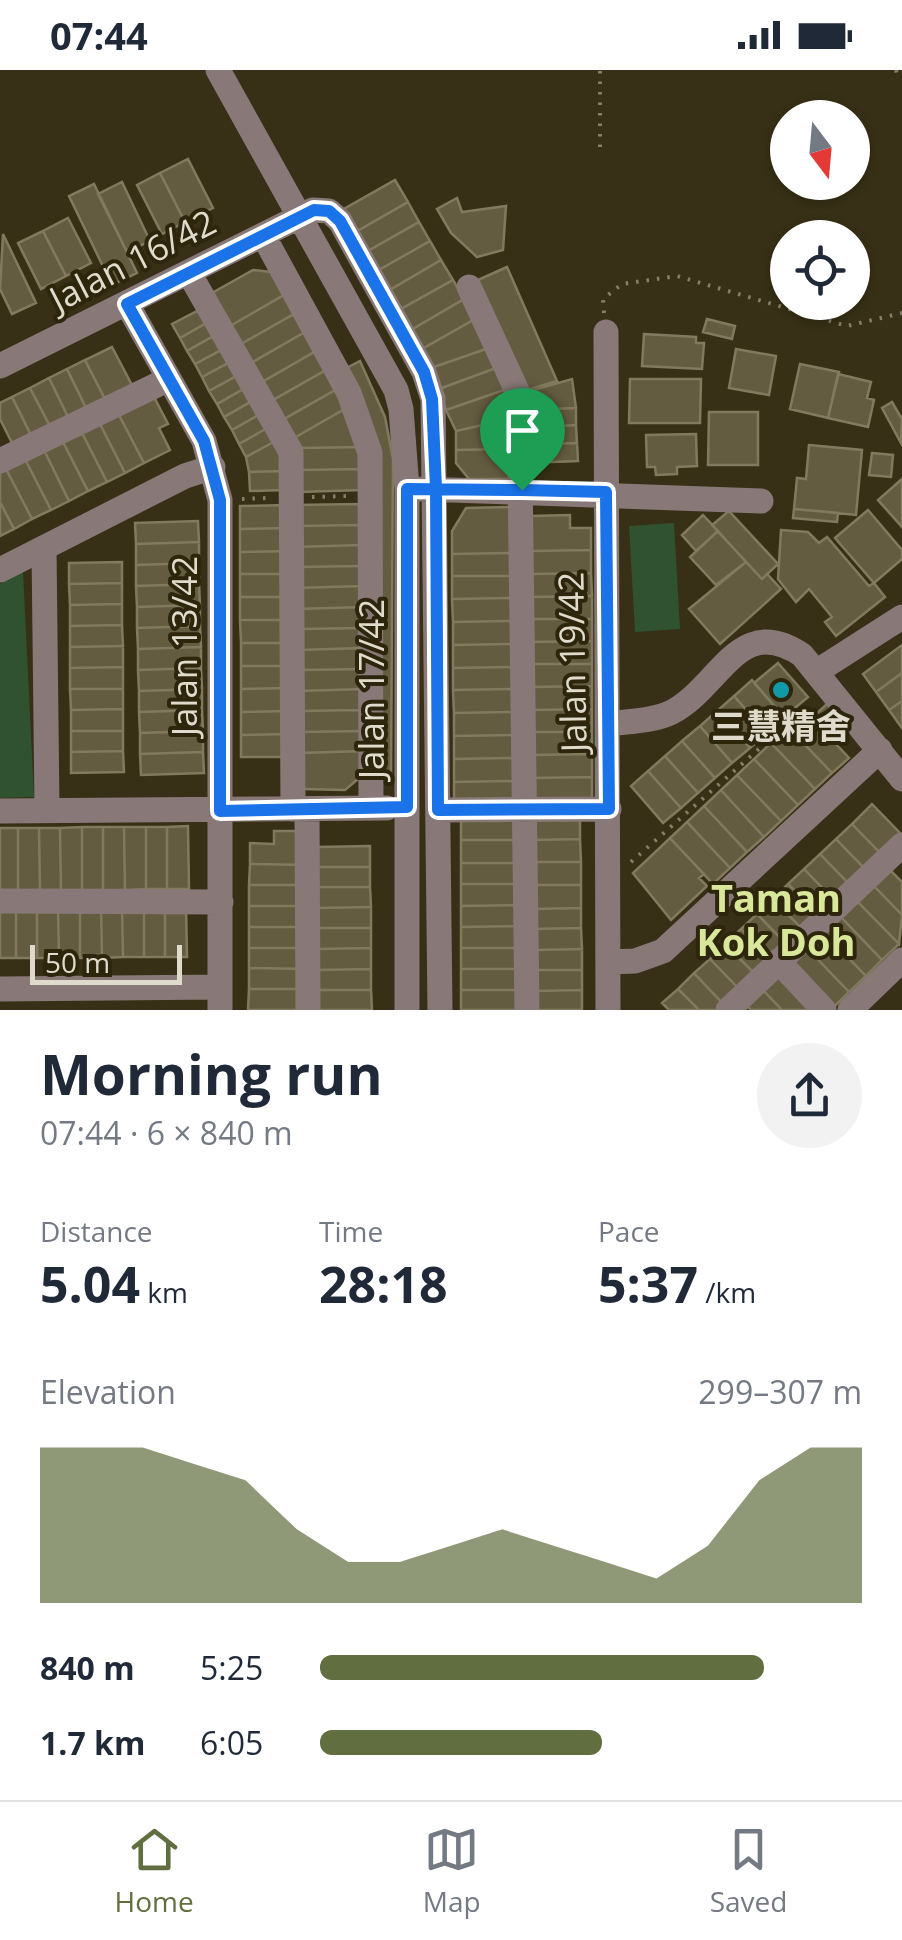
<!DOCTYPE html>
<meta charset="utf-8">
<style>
:root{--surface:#fff;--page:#f2f2f3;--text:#1f2937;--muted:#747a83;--line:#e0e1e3;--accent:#616e40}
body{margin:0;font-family:"Open Sans","Noto Sans SC",sans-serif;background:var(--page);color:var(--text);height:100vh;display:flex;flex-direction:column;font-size:38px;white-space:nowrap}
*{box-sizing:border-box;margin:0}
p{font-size:32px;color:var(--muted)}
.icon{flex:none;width:55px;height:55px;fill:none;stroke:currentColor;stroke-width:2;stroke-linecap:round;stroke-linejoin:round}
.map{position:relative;height:940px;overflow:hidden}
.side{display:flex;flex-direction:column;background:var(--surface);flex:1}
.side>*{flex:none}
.needle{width:65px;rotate:164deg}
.fabs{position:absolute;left:770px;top:30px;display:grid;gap:20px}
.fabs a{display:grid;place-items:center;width:100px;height:100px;border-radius:50%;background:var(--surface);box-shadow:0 2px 8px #0004;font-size:50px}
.scale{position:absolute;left:30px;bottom:25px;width:152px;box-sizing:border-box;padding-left:10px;border:5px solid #dfdbcc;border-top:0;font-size:28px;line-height:35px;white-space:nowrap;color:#dfdbcc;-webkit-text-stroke:8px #2d260c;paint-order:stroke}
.pin{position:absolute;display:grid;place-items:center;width:85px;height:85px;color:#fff;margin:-102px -42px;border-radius:50% 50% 50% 0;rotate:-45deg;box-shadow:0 0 10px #0007}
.pin .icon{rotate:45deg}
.round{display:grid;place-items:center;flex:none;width:105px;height:105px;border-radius:52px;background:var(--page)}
.summary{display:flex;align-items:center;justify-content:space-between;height:170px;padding:0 40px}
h1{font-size:55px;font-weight:700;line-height:75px}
.stats{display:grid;grid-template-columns:repeat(3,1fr);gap:15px;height:170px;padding:10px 40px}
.stats div{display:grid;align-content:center}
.stats b{font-size:50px;font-weight:700}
.stats small{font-size:28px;font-weight:400}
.stats p{font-size:28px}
.chart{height:280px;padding:20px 40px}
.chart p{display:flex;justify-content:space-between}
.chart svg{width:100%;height:180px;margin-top:10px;fill:var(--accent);opacity:.7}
ul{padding:0 40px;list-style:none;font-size:32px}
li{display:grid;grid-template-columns:160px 120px 1fr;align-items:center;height:75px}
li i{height:25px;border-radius:12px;background:var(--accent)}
.status{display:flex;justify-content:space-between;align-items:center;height:70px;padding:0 50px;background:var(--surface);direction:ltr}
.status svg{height:28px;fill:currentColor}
.menu{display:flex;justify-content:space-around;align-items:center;height:140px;border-top:2px solid var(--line);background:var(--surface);font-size:28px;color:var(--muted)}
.menu a{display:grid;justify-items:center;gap:5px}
.menu .selected{color:var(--accent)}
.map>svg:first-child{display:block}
.green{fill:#315230}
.building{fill:#645c41;stroke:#827a5e;stroke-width:2.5}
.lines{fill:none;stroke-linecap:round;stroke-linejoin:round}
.path{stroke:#847f6a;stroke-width:4;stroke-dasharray:2.5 8;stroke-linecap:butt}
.minor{stroke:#887978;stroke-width:25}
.route-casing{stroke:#fff;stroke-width:20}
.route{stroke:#1a73e8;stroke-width:12}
.culture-dot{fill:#0f9aa8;stroke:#2d260c;stroke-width:4}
.labels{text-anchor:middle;stroke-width:8;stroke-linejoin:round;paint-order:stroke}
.street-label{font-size:35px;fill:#dfdbcc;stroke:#2d260c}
.poi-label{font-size:35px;font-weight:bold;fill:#dfdbcc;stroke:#2d260c}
.neighbourhood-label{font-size:38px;font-weight:bold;fill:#d9e79a;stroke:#2d260c}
</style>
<div class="status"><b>07:44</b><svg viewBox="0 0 49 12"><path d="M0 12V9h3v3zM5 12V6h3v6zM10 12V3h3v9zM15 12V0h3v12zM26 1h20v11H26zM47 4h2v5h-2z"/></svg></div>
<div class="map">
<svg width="902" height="940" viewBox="0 0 902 940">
<rect width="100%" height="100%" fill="#373016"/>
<path class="green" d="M674,453L680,559L635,562L629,456Z
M23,502L34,727L0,728V514Z"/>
<path class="building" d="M188,89L213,138L185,152L160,103Z
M160,103L185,152L162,164L137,115Z
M395,110L408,132L354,163L342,140Z
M122,112L150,171L127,182L98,124Z
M94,114L137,203L112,215L69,126Z
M457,128L462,142L506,136L503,180L477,187L451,163L437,139Z
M408,132L419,152L366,182L354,163Z
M68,148L91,193L66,206L43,161Z
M419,152L430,171L377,201L366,182Z
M43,161L66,206L41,219L18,173Z
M3,164L36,233L12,244L0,219Z
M430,171L441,190L388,221L377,201Z
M441,190L453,210L399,240L388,221Z
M507,197L557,311L527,320L478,210Z
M253,200L271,202L284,225L230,256L212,223Z
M453,210L464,229L411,260L399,240Z
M284,225L294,244L241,274L230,256Z
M464,229L475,249L422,279L411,260Z
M203,238L210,251L180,268L172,254Z
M294,244L305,262L251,293L241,274Z
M475,249L489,278L431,298L422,279Z
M707,249L735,256L732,269L703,262Z
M210,251L217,264L187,281L180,268Z
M305,262L316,281L262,312L251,293Z
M217,264L225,278L195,294L187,281Z
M644,264L696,267V273H704L702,299L642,296Z
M112,277L134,319L107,333L85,290Z
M225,278L232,291L202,307L195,294Z
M489,278L496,298L439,319L431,298Z
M736,279L776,286L769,325L729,318Z
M316,281L326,300L273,330L262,312Z
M85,290L107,333L88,342L67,299Z
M232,291L240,304L209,321L202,307Z
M360,291L385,347L393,389L391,705H375L367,352L343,300Z
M800,294L839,302L828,348L790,339Z
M496,298L504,320L446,340L439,319Z
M67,299L88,342L70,351L49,308Z
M326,300L337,319L284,349L273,330Z
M240,304L247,317L217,334L209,321Z
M838,304L871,312L867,328L874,330L868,357L828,348Z
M49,308L70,351L52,360L30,318Z
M572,309L576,338L524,340L523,323Z
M630,309H701L700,353H629Z
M247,317L254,330L224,347L217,334Z
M30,318L52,360L33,369L12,327Z
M337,319L348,337L294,368L284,349Z
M504,320L513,348L456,361L446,340Z
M153,325L168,354L159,358L170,380L144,393L118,343Z
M12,327L33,369L15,379L0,349V333Z
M254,330L262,343L232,360L224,347Z
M892,332L902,349L901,373L882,338Z
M348,337L360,377L299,378L294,368Z
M576,338V355L524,358V340Z
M709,342H758V395H708Z
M118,343L144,393L125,403L99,352Z
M262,343L269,357L239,374L232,360Z
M513,348L515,379L456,380V361Z
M99,352L125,403L107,412L81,361Z
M576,355L577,373L525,375L524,358Z
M269,357L277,370L246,387L239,374Z
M81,361L107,412L88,421L62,370Z
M696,364L697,396L677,397V404L656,405L655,397H647L646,365Z
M62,370L88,421L69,431L44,380Z
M277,370L285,401L249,402L246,387Z
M577,373L578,391L526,393L525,375Z
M809,375L862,380L856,445L794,439L797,408L806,409Z
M360,377V399L300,400L299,378Z
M515,379V409H469L456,393V380Z
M44,380L69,431L51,440L25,389Z
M872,383L893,385L891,407L869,405Z
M25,389L51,440L32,449L6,399Z
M6,399L32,449L14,459L0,432V402Z
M360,399L361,420L300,422V400Z
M285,401V420L250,421L249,402Z
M902,409V457L878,430Z
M0,432L14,459L0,466Z
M361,434V455L296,456V435Z
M287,435L288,458L240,459V436Z
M515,437L516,483L452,484V461L466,438Z
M794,439L838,443L837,452L793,448Z
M868,440L902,480V489L874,513L835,468Z
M729,441L778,494L762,509L712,455Z
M570,445V458H591V480L531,481V446Z
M703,445L718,461L696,481L682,465Z
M198,451L199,472L136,474L135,453Z
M361,455V475L296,477V456Z
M288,458V481L240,482V459Z
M781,460L808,462L819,473L827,467L869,516L874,513L885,527L836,566L825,552L832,547L809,519L796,532L778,509Z
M718,461L746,492L716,515L690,487Z
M199,472V493L136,495V474Z
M361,475L362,496L297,497L296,477Z
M591,480V503L531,504V481Z
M288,481V504H240V482Z
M516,483V506H452V484Z
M122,492V513L69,514V493Z
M746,492L762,509L767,504L781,519L720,574L689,539Z
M199,493V514L136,516V495Z
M362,496V516L297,518V497Z
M591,503L592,526L531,527V504Z
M240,504H288V527H240Z
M452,506H516V528L452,529Z
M122,513V534L70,535L69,514Z
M199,514L200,535L137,537L136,516Z
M362,516V537L297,539V518Z
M592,526V549H532L531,527Z
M240,527H288V550H240Z
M516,528V551L453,552L452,529Z
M122,534V555L70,556V535Z
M200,535V556L137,558V537Z
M362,537L363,558L298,559L297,539Z
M532,549H592V571L532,572Z
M240,550H288V573H241Z
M516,551V574L453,575V552Z
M122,555L123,576L70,577V556Z
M200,556L201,577L138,579L137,558Z
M363,558V578L298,580V559Z
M592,571V594H532V572Z
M241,573H288V596H241Z
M516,574L517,597L453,598V575Z
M902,575V603L876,622L863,604Z
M123,576V597L70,598V577Z
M201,577V598L138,600V579Z
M363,578L364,599L299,600L298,580Z
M778,593L808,627L784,647L754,613Z
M532,594H592V616L532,617Z
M241,596H288L289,618L241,619Z
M123,597V619H70V598Z
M517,597V619L453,620V598Z
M201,598L202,619L139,621L138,600Z
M364,599V619L299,621V600Z
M902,603V631L889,640L876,622Z
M752,610L784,647L767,663L734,626Z
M592,616V639L532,640V617Z
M289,618L288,641L241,642V619Z
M70,619H123V639L71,640Z
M202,619V640L139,642V621Z
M364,619V640L300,641L299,621Z
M517,619V642L454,643L453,620Z
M734,626L767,663L750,678L717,641Z
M902,631V658L889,640Z
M828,633L838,643L821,658L849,688L832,703L788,657L805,641L812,648Z
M123,639V661H71V640Z
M592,639V662H532V640Z
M202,640L203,661L140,663L139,642Z
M364,640L365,661L300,662V641Z
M288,641L289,664L241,665V642Z
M717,641L750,678L732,693L700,656Z
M517,642V665L454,666V643Z
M700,656L732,693L715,708L682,671Z
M788,657L832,703L815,719L771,673Z
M71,661H123V681L71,682Z
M203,661V682L140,684V663Z
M365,661V681L300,683V662Z
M532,662H592V684L532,685Z
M289,664V687H241V665Z
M517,665V688L454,689V666Z
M682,671L715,708L698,723L665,686Z
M771,673L815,719L798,735L754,689Z
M123,681L124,702L71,703V682Z
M365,681L364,704L345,720L302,719L300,683Z
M203,682L204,703L141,705L140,684Z
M592,684V707L532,708V685Z
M665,686L698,723L681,738L648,701Z
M517,688V711L454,712V689Z
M754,689L798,735L781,751L737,705Z
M648,701L681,738L663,753L631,716Z
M737,705L781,751L764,767L721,720Z
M592,707V730H532V708Z
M517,711L518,734L454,735V712Z
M721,720L764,767L747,782L704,736Z
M872,734L902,765L883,786L852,754Z
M704,736L747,782L730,798L687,752Z
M461,745H518V770H461Z
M580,746V769L533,770V747Z
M687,752L730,798L713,814L670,768Z
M852,754L883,786L867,801L836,769Z
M188,756L189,819H167V757Z
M82,757V820H61L60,758Z
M82,757H103V820H82Z
M103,757H124L125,820H103Z
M124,757H146V819L125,820Z
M146,757H167V819H146Z
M0,758H18V821H0Z
M18,758H39L40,820L18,821Z
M39,758H60L61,820H40Z
M274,761H303V795L250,794V773L274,774Z
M670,768L704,804L699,808L707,816L671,850L633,803Z
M580,769L581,792H534L533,770Z
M836,769L867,801L851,816L820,784Z
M461,770H518V793H461Z
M370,776V797H317V777Z
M820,784L851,816L835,831L804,799Z
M534,792H581V815H534Z
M461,793H518V814H461Z
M250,794L303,795V815H249Z
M317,797H370V817H317Z
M804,799L835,831L820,846L788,814Z
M889,799L902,812V845L873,815Z
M461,814H518V835L461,836Z
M788,814L820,846L804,861L773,829Z
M249,815H303V836H249Z
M534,815H581V838L534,839Z
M873,815L902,845L899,874L856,830Z
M317,817H370L371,837L317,838Z
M773,829L804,861L788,876L757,844Z
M856,830L899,874L882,890L840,846Z
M186,834L187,887H165V835Z
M37,835H58L59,888H37Z
M37,835V888H16V836Z
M58,835H80V888H59Z
M80,835H101L102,888H80Z
M101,835H122L123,887L102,888Z
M122,835H144V887H123Z
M144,835H165V887H144Z
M518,835V856L461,857V836Z
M0,836H16V888H0Z
M249,836H303L302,857H249Z
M371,837V858H317V838Z
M581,838V858L534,859V839Z
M757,844L788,876L772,891L741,859Z
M840,846L882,890L866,906L823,862Z
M518,856V878H461V857Z
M249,857H302V878H249Z
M317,858H371V878L317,879Z
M581,858L582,879L535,880L534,859Z
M741,859L772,891L757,906L725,874Z
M823,862L866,906L849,922L807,878Z
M725,874L757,906L741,921L710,889Z
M249,878H302V899L249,898Z
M371,878V899L317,900V879Z
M461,878H518V899H461Z
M807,878L849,922L833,938L790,894Z
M582,879V900H535V880Z
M710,889L741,921L725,936L694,903Z
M249,898L302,899V919H249Z
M371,899V920H318L317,900Z
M461,899H518V920H461Z
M535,900H582V920L535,921Z
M694,903L725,936L721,940H699L678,919Z
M780,905L809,940H782L763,920Z
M249,919H302V940H248Z
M678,919L699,940H669L662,933Z
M318,920H371L372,940H318Z
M461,920H518V940H461Z
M582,920V940H535V921Z
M763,920L782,940H751L746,935Z"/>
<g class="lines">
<path class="path" d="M896,0L898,8
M600,77V0
M604,243L603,229L622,214L677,206L847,256L902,243
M312,427L348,426
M242,429L268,428
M631,792L811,633"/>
<path class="minor" d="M218,0L396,320L401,339L407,419V940
M263,165L349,323L370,383L371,738
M189,203L291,382L293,739
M469,217L519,325L527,940
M127,234L204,371L220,430V940
M606,262L608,940
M0,296L313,140L329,141L340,151L424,302L433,329L440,940
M0,391L169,309
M422,419L761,431
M44,479L47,740
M0,500L185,406L213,397
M816,602L902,547
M610,654C630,651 654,651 672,642C721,616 739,542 802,585L902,709
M307,739L308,940
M438,740L609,739
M0,741L387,738
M0,831L221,832
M778,891L824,940
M608,892L635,891L663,881L880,680
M0,919L220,917
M728,940L902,775
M850,940L902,890"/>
</g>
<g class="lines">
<defs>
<path id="route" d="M522,420L407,419V737L220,741V430L204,371L127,234L314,140L329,141L340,151L424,302L432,329L436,418L438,740L609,739L606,422L522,420"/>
</defs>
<use href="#route" class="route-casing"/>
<use href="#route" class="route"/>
</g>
<circle class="culture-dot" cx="781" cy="620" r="10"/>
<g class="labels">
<g class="street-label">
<text transform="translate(133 191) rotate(-27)" y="12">Jalan 16/42</text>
<text transform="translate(185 576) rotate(-90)" y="12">Jalan 13/42</text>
<text transform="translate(573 592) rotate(-91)" y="12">Jalan 19/42</text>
<text transform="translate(372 619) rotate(-90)" y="12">Jalan 17/42</text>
</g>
<g class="poi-label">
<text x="781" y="669">三慧精舍</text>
</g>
<g class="neighbourhood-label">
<text x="776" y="842">Taman<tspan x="776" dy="44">Kok Doh</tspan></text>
</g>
</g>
</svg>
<div class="fabs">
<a><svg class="needle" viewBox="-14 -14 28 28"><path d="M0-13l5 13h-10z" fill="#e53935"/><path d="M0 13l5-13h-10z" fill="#747a83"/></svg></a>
<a><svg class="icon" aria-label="locate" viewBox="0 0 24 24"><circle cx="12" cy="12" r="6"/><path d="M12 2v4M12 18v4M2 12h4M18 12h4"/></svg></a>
</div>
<div class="scale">50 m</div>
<div class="pin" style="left:522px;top:420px;background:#1e9e55"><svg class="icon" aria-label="arrive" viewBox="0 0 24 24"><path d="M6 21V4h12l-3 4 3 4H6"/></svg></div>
</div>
<section class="side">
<div class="summary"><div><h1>Morning run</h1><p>07:44 · 6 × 840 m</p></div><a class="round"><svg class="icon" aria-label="share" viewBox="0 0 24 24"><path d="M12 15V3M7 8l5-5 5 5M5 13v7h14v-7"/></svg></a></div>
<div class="stats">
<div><p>Distance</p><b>5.04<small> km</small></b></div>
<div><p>Time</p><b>28:18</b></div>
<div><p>Pace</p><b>5:37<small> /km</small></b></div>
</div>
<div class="chart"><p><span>Elevation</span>299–307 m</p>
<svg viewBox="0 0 160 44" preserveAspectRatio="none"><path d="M0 44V6L10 6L20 6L30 10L40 14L50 26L60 34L70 34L80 30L90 26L100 30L110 34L120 38L130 30L140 14L150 6L160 6V44z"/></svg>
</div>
<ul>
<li><b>840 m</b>5:25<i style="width:82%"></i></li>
<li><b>1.7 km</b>6:05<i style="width:52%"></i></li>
</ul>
</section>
<nav class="menu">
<a class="selected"><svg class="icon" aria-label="home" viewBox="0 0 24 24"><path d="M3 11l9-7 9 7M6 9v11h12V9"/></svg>Home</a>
<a><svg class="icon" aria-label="map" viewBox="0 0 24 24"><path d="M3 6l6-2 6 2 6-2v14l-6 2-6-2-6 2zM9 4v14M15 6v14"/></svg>Map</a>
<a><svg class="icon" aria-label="saved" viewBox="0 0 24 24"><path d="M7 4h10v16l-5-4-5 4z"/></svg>Saved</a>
</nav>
